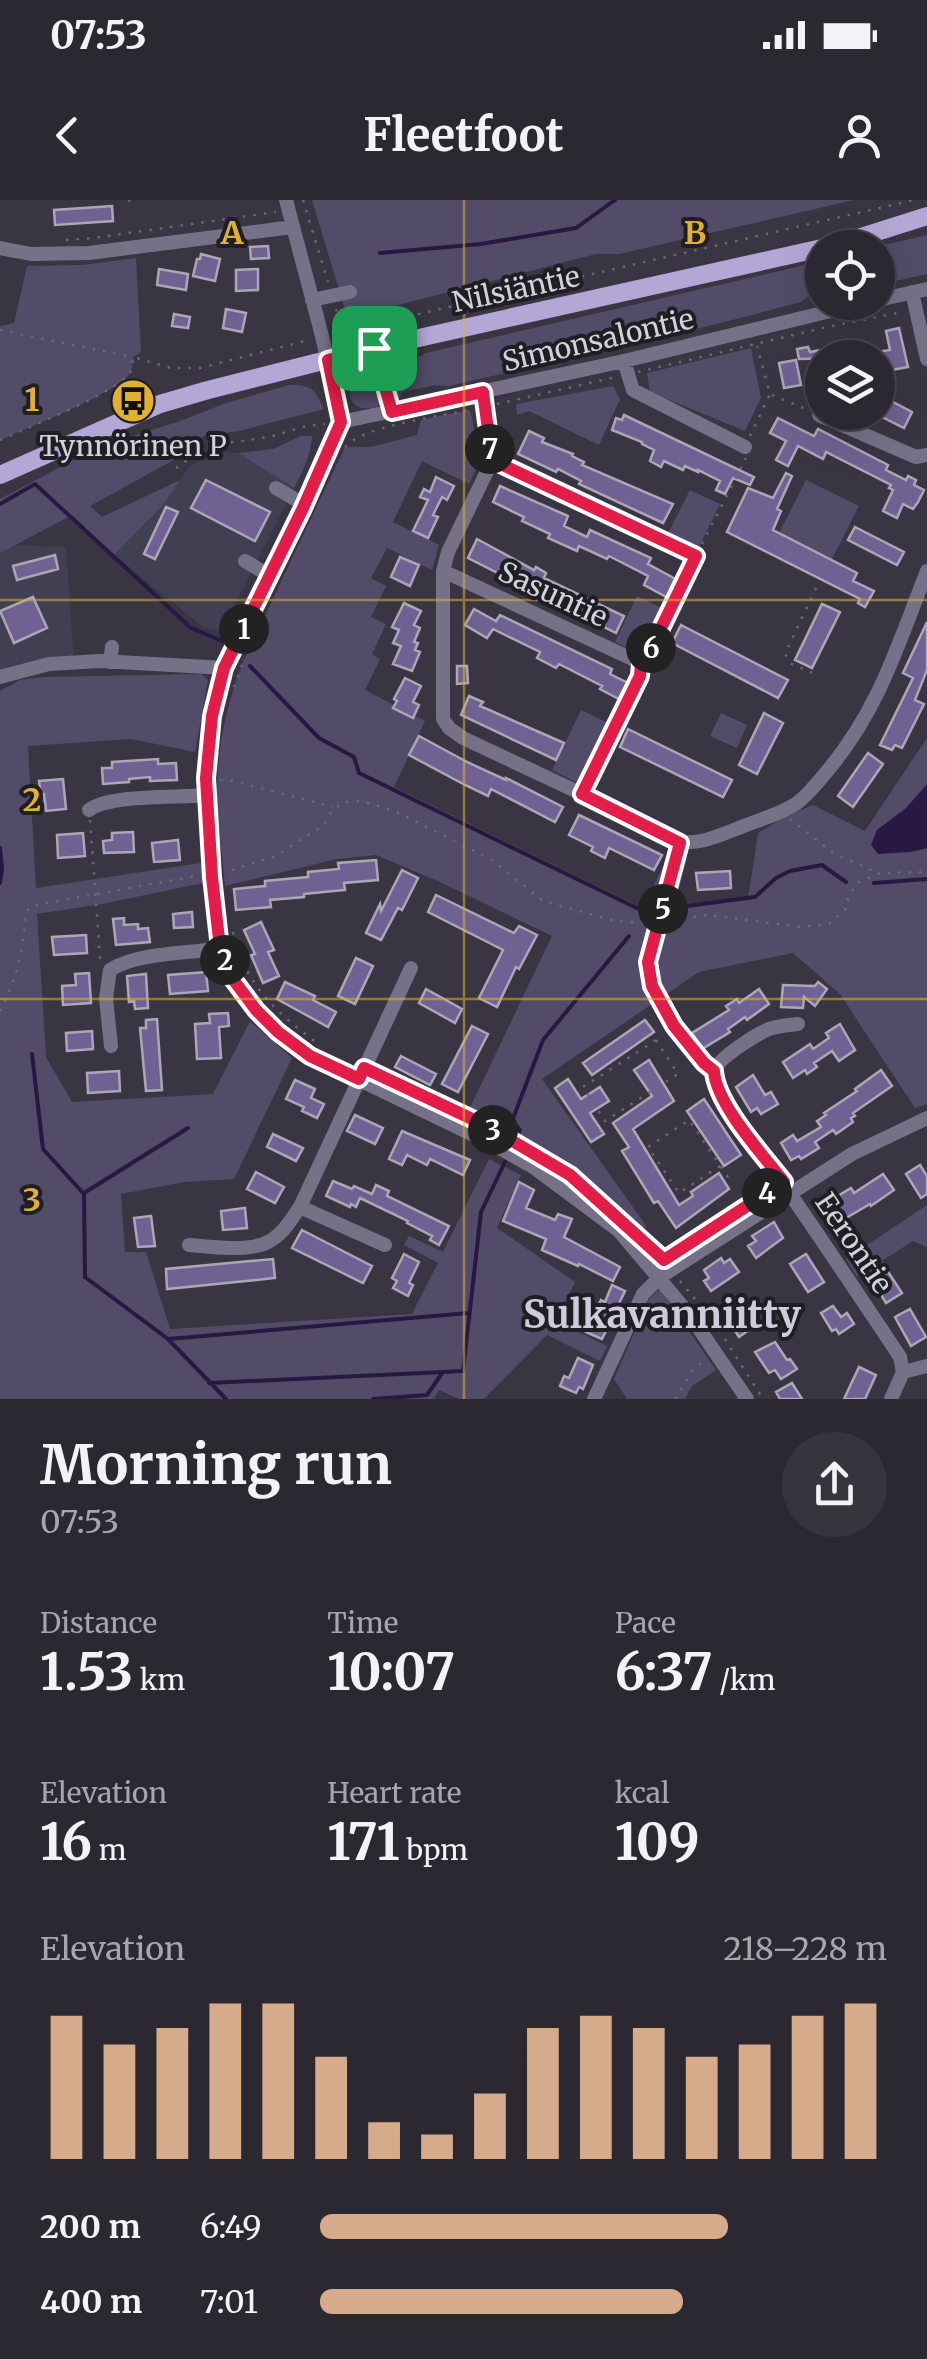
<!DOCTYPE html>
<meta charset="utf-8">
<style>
:root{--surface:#2b2832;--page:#37343e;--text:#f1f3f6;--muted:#a6a6ac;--line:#47444d;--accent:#d6ab8b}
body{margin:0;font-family:Merriweather,serif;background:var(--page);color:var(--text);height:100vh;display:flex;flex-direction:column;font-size:38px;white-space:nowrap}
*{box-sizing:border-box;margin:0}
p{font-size:32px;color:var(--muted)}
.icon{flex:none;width:55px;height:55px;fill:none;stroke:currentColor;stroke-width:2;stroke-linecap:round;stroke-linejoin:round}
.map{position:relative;height:1199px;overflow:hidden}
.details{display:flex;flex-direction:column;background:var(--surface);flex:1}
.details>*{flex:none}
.buttons{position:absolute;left:805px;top:30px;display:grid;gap:20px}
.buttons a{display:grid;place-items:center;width:90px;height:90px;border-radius:50%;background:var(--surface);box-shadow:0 10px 40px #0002,0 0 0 2px var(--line);font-size:50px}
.pin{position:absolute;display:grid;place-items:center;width:85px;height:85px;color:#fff;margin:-42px;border-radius:20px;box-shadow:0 5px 15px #0006}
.km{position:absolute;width:50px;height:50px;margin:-25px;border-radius:50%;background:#222;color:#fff;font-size:28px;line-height:50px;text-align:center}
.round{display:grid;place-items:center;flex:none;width:105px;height:105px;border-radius:52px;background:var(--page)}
.overview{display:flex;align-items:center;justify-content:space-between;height:170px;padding:0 40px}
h1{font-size:55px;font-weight:700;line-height:75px}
.stats{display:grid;grid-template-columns:repeat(3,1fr);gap:15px;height:170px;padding:10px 40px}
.stats div{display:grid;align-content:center}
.stats b{font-size:50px;font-weight:700}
.stats small{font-size:28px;font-weight:400}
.stats p{font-size:28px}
.chart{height:280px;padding:20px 40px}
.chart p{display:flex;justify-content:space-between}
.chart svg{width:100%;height:180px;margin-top:10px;stroke:var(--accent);stroke-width:6}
ul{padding:0 40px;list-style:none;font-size:32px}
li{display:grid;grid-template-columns:160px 120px 1fr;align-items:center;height:75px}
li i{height:25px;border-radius:12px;background:var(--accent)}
.status{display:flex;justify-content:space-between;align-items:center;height:70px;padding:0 50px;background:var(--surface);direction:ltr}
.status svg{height:28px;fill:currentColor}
header{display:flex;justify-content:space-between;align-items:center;height:130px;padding:0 40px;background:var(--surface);font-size:45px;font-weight:700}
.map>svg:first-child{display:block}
.built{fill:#433f52}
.green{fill:#534c68}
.water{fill:#271942}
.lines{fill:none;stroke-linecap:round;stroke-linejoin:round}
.stream{stroke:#271942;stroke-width:4}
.building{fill:#6f6292;stroke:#aaa7b7;stroke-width:2.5}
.path{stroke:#6b6874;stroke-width:2.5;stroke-dasharray:2.5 8;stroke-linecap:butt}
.minor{stroke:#767187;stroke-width:14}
.major{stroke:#b3a8d5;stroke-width:18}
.route-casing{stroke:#fff;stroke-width:20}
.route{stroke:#e11d48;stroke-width:12}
.grid{fill:none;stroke:#e0b034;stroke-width:2.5;stroke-opacity:0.55}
.labels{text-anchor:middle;stroke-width:8;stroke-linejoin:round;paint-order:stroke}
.street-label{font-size:28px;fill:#d3d2da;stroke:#1f1e24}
.poi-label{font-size:28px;fill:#d3d2da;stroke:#1f1e24}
.district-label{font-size:38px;font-weight:bold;fill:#cfcbdc;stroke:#1f1e24}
.grid-label{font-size:32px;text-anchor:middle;font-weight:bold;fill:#e0b034;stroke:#1f1e24;stroke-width:8;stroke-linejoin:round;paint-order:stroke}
</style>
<div class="status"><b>07:53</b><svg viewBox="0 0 49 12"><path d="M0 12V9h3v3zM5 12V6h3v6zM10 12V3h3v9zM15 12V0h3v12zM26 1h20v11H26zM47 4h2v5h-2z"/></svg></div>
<header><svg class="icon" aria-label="back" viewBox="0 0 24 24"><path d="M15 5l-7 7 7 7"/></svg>Fleetfoot<svg class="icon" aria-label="person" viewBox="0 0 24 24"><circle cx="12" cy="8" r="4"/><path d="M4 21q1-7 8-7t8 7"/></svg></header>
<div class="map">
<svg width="927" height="1199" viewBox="0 0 927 1199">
<rect width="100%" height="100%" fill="#393543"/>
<path class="built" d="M216,251L238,253L294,288L221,432L203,427L114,355L162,306L189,267Z
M14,345L66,347L74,463L0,477V353Z"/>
<path class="green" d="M312,0H854L619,54H596L367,113L352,111L344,106Z
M927,35V74L878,85L876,47Z
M136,58L141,152L133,157C133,161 132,170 130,173C120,192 24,229 0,240V126L14,123L27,66L81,65Z
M822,61V93L810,95L801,102L713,125L449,186L435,185L403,192L399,198L394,200L386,173L426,153Z
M751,148L761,198L745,231L650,192L647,173Z
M373,171L382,201L377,207C356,211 347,204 351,182L357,176Z
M289,185C313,185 314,189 324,209L239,231L203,236L179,257L90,306L102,317L180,280L162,306L114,355L72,315L0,353V299L96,248L180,221L226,203Z
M613,186L620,199L599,245L529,211L517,215L516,204Z
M470,210L481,259L469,284L422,261L393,322L439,345L432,370L387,348L371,378L386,386L371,417L386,424L372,454L380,459L365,490L425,521L394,587L642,708L671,651L683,652L687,658L675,705L748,699L758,633L786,616L813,605L865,631L927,538V904L915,908L840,794L793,753L699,772L542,879L647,1027L630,1031L570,975L466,916L552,736L440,682L376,655L337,659L225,686C223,655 216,623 217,592C217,548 227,503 243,462L345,247H371L417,235L421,220Z
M301,236H312C311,255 303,271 294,288L238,253L273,249Z
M806,280L859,306L832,359L779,333Z
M690,290L720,304L698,349L667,335Z
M637,396L668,411L645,457L615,442Z
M201,474L208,480L195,552L131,539L28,546L36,688L207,662L208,682L102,704L37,714L46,857L72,902L213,894L250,821L292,858L234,979L184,982L121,994L125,1052H146L170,1129L412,1114L438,1063L404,1045L409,1036L443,1052L489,959L521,975L497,1028L575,1082L556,1121L607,1146L600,1161L547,1135L484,1199H459L439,1190L434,1199H0V491L20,480L43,477Z
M581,510L612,525L582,585L552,570Z
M721,513L747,525L737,548L710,536Z
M927,1005V1047L913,1041L857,1077L846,1059Z
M660,1089L716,1170L692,1186L685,1199H627L614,1179L649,1099Z"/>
<path class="water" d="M927,584V648L911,652L878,654L871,645L877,630L906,608Z"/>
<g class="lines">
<path class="stream" d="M380,53L481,44L576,28L615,0
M0,304L35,284L191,428L227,443
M250,466L319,538L354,557L359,573L647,713L654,712
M0,648L2,669L0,683
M874,683L927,679
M672,708L755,697L776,678L790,671L822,665L846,682
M32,854L43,949L83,993
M188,928L84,993L85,1077L168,1139L469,1113
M517,936L520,930L512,921L543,840L629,736
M168,1139L226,1199
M209,1183L443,1172
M373,1199L427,1195L443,1172L463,1171L481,1012L505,962"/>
</g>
<path class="building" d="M112,6L113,21L55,25L54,10Z
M268,46L269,58L251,59L250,47Z
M201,54L220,59L215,81L193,76L197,59H200Z
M159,69L188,74L186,90L157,85Z
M258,69V90L236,91V70Z
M226,109L246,113L242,132L223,128Z
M174,114L190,117L188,128L172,126Z
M899,128L908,167L881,172L877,152L890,150L886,131Z
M840,146L842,158L799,159L797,149L808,147L810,152Z
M796,160L801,185L784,188L779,163Z
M880,195L912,212L904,228L878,215V201Z
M624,215L754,277L750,285L733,278L725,294L716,290L720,281L698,270V272L685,266L683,270L664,261L661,267L650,261L654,250L642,244V242L612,230L616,218L622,220Z
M778,218L814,236L818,229L888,265L886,270L906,280L908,276L916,280L914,285L924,290L918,302L913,309L903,304L897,318L883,311L893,290L889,288L891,285L826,252L823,259L798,246L788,266L776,260L786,241L770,233Z
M529,231L544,238L542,242L573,254L572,256L584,262L582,265L673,304L663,323L579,284L581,281L558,269L556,272L518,254Z
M786,273L792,276L777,309L781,311L773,330L857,373L853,381L874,391L865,407L858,403L860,399L727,332L748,288L773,298Z
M436,277L454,286L447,300L442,297L433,315L438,317L428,338L413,331L428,300L420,297L424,289L430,292Z
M206,280L270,312L255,341L191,308Z
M500,286L568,316L564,326L587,337L590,330L651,358L648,364L681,382L672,400L644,385L648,376L609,356L607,359L579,346L577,351L548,338L550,334L522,321L524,317L493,302Z
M166,307L178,312L155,359L144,354Z
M855,327L904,352L897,365L848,340Z
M477,339L534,370L536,367L546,373L544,378L624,416L616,433L468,358Z
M55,355L58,369L17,380L13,366Z
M400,357L419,365L410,386L391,377Z
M33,397L47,428L14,443L0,411Z
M404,403L421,411L414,425L420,428L414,442L418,443L415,450L420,452L412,471L393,464L401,446L393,443L399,430L392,427Z
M822,404L840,412L812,468L795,460Z
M474,409L496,421L500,415L612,469L610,474L628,483L619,499L600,489L602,486L559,464L556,468L537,458L540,452L493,429L487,438L465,425Z
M927,422V470L915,500L924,504L902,548L895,545L892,550L880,545L913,478L903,473Z
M681,425L788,480L778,498L672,443Z
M457,466H467L468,483L457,484Z
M405,478L421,486L413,502L419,505L413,518L393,508L397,501L394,499Z
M469,496L483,502L480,506L564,543L556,560L461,515Z
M764,513L783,523L757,574L739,565Z
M628,529L732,580L723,597L620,547Z
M419,536L467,562L506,580V578L563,607L555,622L491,589L488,596L465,585L409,555Z
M868,553L883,564L853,607L838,596Z
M158,559V564L176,563L177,580L150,581V577L129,579V582L103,584L102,568H112V562Z
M63,579L66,609L46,611L44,594H41L39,581Z
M579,615L662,655L654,670L609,648L605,658L591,651L593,647L569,635Z
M133,632L134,652L104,653L103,641L112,640V633Z
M83,633L85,656L58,658L57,635Z
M178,640L180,660L154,662L152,643Z
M376,660L378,680L344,683L345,690L304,694V697L270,700L271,707L236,710L234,689L265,686V681L308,677V672L339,669L338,663Z
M402,670L418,678L402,710L398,708L381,740L366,733L380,704L381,711Z
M730,671L731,688L698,690L696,673Z
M436,695L514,733L519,726L537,735L519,769L516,767L497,807L479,798L503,750L428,712Z
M192,712L193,727L174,728L173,714Z
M124,718V725L138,724V729L148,728L150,742L116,745L113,719Z
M261,722L274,750L268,752L279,776L263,783L251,755L255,754L244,730Z
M86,735L87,753L54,755L52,737Z
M356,758L373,766L355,804L338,796Z
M206,772L208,791L170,794L168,775Z
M89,773L91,803L63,805L62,786L76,785L75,774Z
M146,774L148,808L135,809L134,801L129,802L127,776Z
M285,782L315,796L313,800L336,812L328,827L277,799Z
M818,782L827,789L815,806L804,797L803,808L781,807L783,785L815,786Z
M426,789L462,809L455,823L419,803Z
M759,789L769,804L747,820L745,817L728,829L730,832L702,849L692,833L729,810L726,806L737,799L739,803Z
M228,813L229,826L219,827L221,858L197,859L195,824L210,823L209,814Z
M157,819L162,890L146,891L140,828H146V820Z
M645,820L654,832L592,875L583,863Z
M840,824L855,850L839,861L832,851L814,863L817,867L807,874L805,870L793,878L783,862L810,844L813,849L829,838L826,833Z
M472,826L488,834L458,892L442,884Z
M92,831L93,849L67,851L66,833Z
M401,856L436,874L430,885L395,867Z
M649,860L674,901L633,929L679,1005L693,996L691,992L719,973L729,989L676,1028L658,1001L654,1003L622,951L629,947L613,923L652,896L634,870Z
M881,870L892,886L853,913L855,916L851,918L853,922L836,934L833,930L815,942L819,948L801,959L799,956L791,960L781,943L793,935L797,941L821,927L817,921L826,915L824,913L857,891L855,889Z
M119,871L120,891L88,893L87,873Z
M753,875L765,895L771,892L778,904L761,914L757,908L751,912L736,887Z
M568,879L581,899L600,887L609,901L590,913L604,934L591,942L555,888Z
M295,880L315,889L311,898L324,904L317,918L302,911L304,907L286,899Z
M704,899L741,955L724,966L687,911Z
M355,915L383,928L375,944L347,931Z
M402,931L470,960L463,975L430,959L427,965L407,955L402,965L389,959Z
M273,934L303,948L296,961L267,947Z
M920,965L927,976V994L921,998L906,974Z
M256,972L284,987L275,1003L247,989Z
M883,974L894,990L871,1006L870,1004L841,1021L843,1025L833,1031L821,1010L830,1005L828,1002L851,988L854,993Z
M333,981L352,989L354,986L372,994L376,985L389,991L387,996L449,1026L439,1045L430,1040L432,1036L407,1023L408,1021L360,998L356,1007L351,1004L350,1007L326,996Z
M519,982L534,990L526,1008L555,1020L558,1014L572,1019L564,1037L620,1067L613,1081L579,1064L578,1066L542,1050L546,1039L503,1021Z
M245,1008L247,1028L223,1030L221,1011Z
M151,1016L155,1046L138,1047L134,1018Z
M774,1022L783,1038L756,1058L748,1046L756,1041L752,1036Z
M302,1030L372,1066L363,1083L292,1048Z
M404,1054L419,1062L409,1083L413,1085L408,1096L393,1088L397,1081L392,1078Z
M806,1054L824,1082L808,1092L790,1064Z
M721,1058L724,1063L730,1059L739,1072L711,1091L704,1081L709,1078L704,1070Z
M273,1059L275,1078L167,1089L166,1069Z
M883,1064L902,1093L886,1103L868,1074Z
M612,1085L625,1091L602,1139L586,1132L601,1100L605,1102Z
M736,1102L753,1127L739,1137L723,1112Z
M833,1106L841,1117L847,1113L854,1124L839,1134L836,1129L832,1131L821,1113Z
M910,1109L926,1137L911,1146L895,1117Z
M775,1142L787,1160L790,1159L797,1169L781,1179L775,1170L769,1173L755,1152Z
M578,1158L593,1165L583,1189L579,1187L576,1193L560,1186L564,1176L569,1178Z
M859,1167L876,1175L865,1199H844Z
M792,1183L802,1199H780L776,1192Z"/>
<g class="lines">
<path class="path" d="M128,0L131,2
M303,0L328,82
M66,40L93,38L276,12
M336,109L343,130
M0,130L132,157
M336,133L914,0
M377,160L389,200
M638,172L827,127L903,112
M772,195L806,209
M497,204L616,177
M750,236L770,194L757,146
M0,240C24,229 120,191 130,173C132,170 133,161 133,157L171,168H200L309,140
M345,247C364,225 444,216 474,209
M176,268L211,243L236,242L273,236L306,226L325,224
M702,344L746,258
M816,388L785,454L790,463L817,475
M649,452L691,370
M234,487L243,462
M220,580L234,581L333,607
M588,582L639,477
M790,619L833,653L876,672
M90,620L100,757L103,761
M678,655L648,762L651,786L673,826L706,865
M232,670L276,656L324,625L333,609L346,602L362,601L399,613L492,660L543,701L615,721L641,723L709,715L800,727L829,724L845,710L849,695L857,683L880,673L927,672
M233,732C243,784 280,816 320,845
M0,811C17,779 24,747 26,712L31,706L196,676
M656,840L678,874L605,921L583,887Z
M390,880L486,926
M720,966L679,993L648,947L689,920L732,983
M558,969L570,975L583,987
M680,1081L714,1122L763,1199
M675,1199L693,1170L704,1161"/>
<path class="minor" d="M286,0L322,136L341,222L624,161L868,102
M0,48L31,54L89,53L293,27
M912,92L927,159
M312,100L350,92
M878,100L927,89
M624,161L633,190L745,247
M483,192L492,261L448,352L443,371V519L449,528L463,538L582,594L667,639C693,648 716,637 741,627C759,620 781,614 797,603C809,594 819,581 829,569C880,507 898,444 927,371
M819,215L916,257L927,255
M341,222L303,308L225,468L212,515L206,578L211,677L221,748L232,778L255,810L278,832L310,856L494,945L533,967L619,1031L689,1114L747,1199
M492,261L696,357
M276,288L305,305
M245,361L270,376
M443,371L641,463
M110,462L112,447
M0,477L49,464L100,461L225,468
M89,610C109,594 179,598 207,595
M798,824C789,825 778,826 769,829C757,834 718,858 715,870C710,889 730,910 741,924C796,1000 848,1079 900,1157L903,1172L891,1199
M111,846L106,798L110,770C137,752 188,754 221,748
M300,1007L385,1045
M189,1045C210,1047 249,1052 268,1042C283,1034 291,1020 300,1007L411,768
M903,1172L927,1166
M594,1199L643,1094L660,1077L852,954L927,918"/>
<path class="major" d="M826,48L927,16
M0,275L160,204L208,190L374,148L822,48"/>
</g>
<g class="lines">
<defs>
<path id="route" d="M374,148L392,212L483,192L492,260L696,356L647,457L641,463L640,476L582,594L680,643L648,762L652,786L674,826L704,863L714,871C716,904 763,955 784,982L664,1060L570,975L487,926L364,868L359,879L310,856L278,832L256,810L232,778L220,748L212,677L206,578L212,516L224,468L303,308L341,222L328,160Z"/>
</defs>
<use href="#route" class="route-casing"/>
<use href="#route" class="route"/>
</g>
<path class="grid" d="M464,0V1199M0,400H927M0,799H927"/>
<defs>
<symbol id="bus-disc" viewBox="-11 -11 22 22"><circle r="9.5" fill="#e0b034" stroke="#1f1e24"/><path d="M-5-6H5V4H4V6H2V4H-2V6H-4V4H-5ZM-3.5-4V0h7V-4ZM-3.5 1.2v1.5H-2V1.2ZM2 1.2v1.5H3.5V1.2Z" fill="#111"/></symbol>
</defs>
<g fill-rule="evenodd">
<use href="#bus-disc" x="108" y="176" width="50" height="50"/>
</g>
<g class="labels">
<g class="street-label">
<text transform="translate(516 89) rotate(-12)" y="10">Nilsiäntie</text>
<text transform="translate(598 140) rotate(-13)" y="10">Simonsalontie</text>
<text transform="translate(553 394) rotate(25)" y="10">Sasuntie</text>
<text transform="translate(854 1043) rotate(56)" y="10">Eerontie</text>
</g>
<g class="poi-label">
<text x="133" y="256">Tynnörinen P</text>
</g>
<g class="district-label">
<text x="662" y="1128">Sulkavanniitty</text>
</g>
</g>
<g class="grid-label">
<text x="232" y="44">A</text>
<text x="695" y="44">B</text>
<text x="32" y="211">1</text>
<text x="32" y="611">2</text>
<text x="32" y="1011">3</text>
</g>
</svg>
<div class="buttons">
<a><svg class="icon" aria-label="locate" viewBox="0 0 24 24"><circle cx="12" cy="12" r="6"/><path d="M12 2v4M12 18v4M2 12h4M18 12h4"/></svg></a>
<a><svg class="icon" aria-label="layers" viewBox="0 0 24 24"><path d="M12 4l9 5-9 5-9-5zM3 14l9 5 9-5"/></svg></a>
</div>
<div class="pin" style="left:374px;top:148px;background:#1e9e55"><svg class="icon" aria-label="arrive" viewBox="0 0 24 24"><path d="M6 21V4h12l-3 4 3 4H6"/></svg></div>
<b class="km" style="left:244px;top:429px">1</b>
<b class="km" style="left:225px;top:760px">2</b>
<b class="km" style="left:493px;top:930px">3</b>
<b class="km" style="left:767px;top:993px">4</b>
<b class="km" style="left:663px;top:709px">5</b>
<b class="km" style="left:651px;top:448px">6</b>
<b class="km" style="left:490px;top:249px">7</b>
</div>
<section class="details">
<div class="overview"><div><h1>Morning run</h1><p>07:53</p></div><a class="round"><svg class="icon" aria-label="share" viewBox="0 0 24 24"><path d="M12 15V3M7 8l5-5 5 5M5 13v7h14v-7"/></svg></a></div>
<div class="stats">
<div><p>Distance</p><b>1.53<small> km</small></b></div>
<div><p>Time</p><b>10:07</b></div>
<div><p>Pace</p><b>6:37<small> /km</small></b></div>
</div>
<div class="stats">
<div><p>Elevation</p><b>16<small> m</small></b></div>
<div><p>Heart rate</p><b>171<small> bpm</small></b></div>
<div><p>kcal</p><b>109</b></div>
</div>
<div class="chart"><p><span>Elevation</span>218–228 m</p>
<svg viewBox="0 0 160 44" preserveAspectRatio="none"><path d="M5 44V9M15 44V16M25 44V12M35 44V6M45 44V6M55 44V19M65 44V35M75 44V38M85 44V28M95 44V12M105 44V9M115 44V12M125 44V19M135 44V16M145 44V9M155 44V6"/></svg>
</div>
<ul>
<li><b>200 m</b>6:49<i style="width:72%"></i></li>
<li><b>400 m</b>7:01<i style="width:64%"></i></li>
</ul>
</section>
